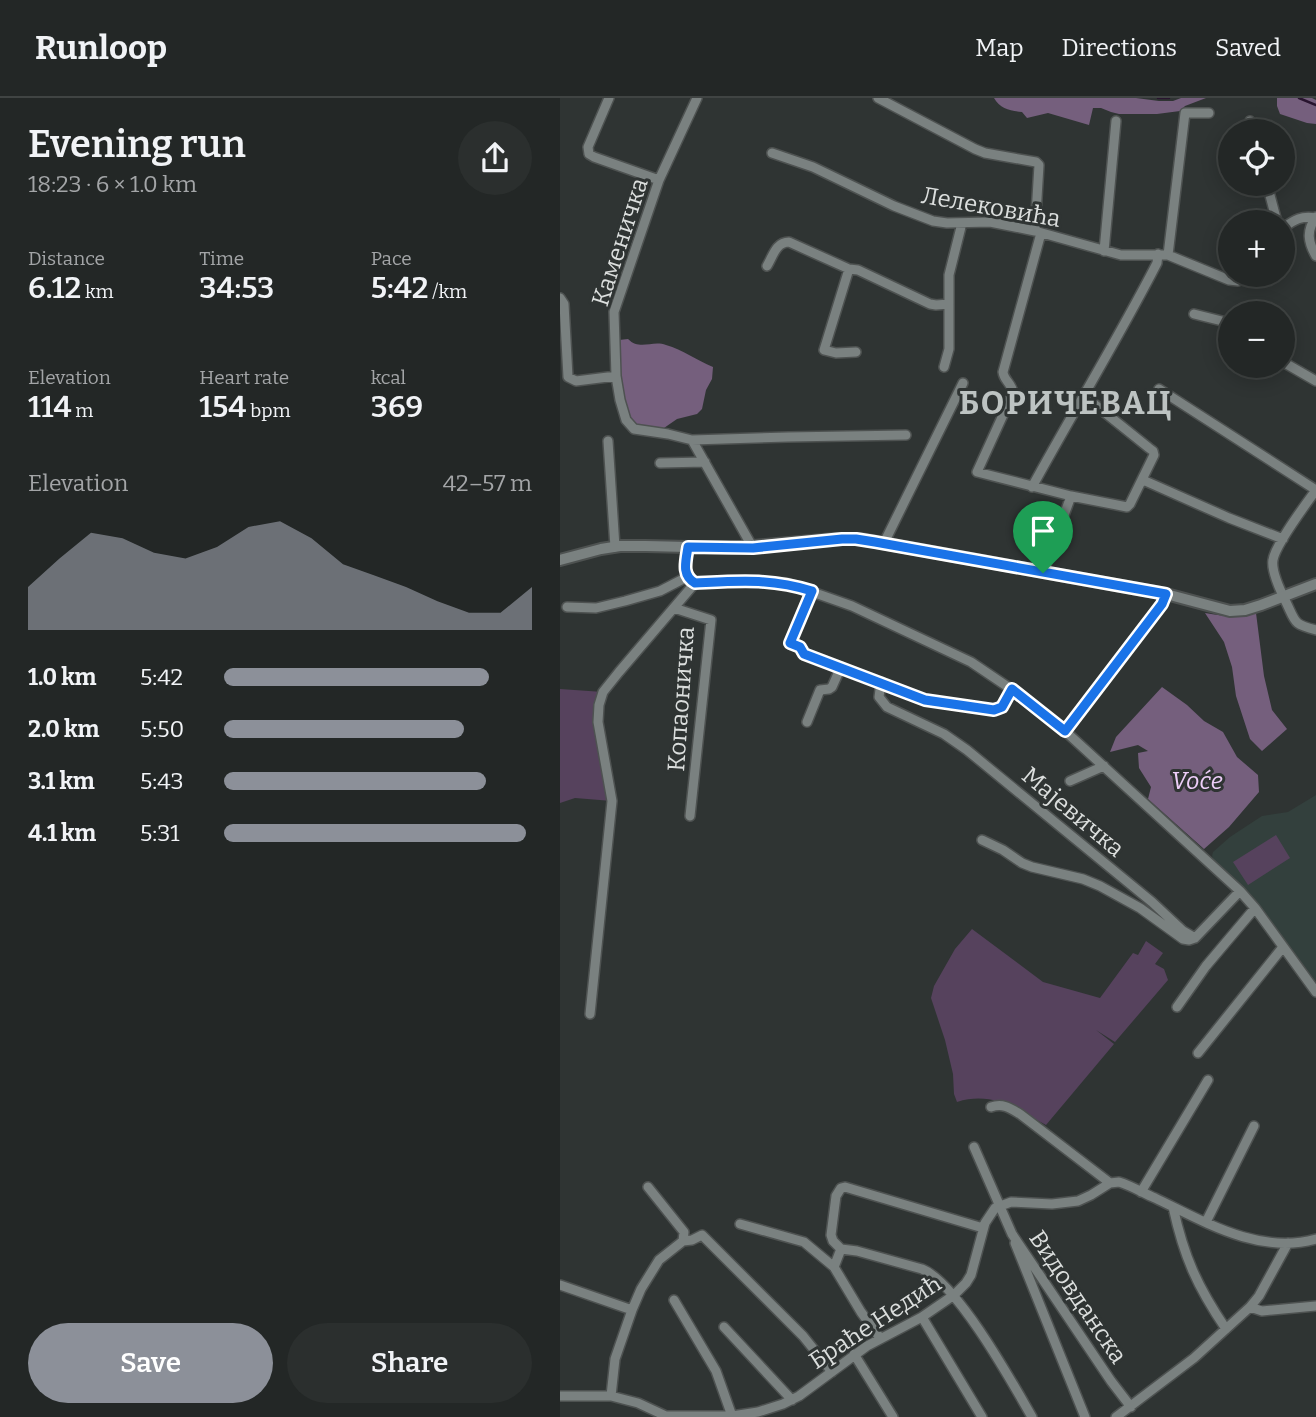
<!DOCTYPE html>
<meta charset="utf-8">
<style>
:root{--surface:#232726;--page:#2b2f2e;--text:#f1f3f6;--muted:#a3a5a7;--line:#404443;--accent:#8c9099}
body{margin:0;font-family:Bitter,serif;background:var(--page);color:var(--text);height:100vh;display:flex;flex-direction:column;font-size:26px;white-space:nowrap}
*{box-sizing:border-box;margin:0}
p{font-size:23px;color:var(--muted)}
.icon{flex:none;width:38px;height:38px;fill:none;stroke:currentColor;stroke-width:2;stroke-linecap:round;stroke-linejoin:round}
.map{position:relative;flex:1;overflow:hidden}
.details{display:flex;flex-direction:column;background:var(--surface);width:560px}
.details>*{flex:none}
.tools{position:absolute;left:658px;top:21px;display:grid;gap:14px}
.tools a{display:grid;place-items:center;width:77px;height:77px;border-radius:50%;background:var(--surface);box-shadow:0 4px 18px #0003,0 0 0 2px var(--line);font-size:35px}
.pin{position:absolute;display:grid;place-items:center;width:60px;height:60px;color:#fff;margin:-72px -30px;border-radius:50% 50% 50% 0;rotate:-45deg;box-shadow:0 0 7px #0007}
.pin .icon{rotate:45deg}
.round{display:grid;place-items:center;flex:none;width:74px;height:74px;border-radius:37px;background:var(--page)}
.overview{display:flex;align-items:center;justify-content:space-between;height:119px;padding:0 28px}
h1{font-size:38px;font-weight:600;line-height:52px}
.stats{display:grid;grid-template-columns:repeat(3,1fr);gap:10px;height:119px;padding:7px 28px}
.stats div{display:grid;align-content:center}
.stats b{font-size:30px;font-weight:600}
.stats small{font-size:19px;font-weight:400}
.stats p{font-size:19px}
.chart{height:196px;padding:14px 28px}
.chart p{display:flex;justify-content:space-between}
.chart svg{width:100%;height:126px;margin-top:7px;fill:var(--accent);opacity:.7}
.primary-button{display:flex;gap:14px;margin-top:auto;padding:14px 28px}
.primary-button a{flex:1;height:80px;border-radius:42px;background:var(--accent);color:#fff;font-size:28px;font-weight:600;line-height:80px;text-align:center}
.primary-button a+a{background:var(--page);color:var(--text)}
ul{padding:0 28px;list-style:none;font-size:23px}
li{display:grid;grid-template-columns:112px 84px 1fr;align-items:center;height:52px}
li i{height:18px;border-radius:9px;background:var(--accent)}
header{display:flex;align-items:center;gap:42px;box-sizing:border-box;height:98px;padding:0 35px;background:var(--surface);border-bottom:2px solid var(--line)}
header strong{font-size:33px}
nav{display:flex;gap:38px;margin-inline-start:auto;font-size:24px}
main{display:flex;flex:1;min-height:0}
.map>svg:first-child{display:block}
.built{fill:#33403d}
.green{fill:#56425d}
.forest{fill:#755f7d}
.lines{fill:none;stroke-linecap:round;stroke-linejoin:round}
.stream{stroke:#28142e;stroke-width:2.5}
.minor-casing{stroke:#4e5251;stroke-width:12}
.tertiary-casing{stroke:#4e5251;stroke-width:14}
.minor{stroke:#7a8180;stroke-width:9}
.tertiary{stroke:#7a8180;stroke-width:10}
.route-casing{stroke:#fff;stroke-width:14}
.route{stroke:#1a73e8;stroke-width:9}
.labels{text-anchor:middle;stroke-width:6;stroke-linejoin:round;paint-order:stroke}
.street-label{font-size:24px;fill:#dbdedd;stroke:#2f3433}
.park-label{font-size:24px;font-style:italic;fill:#edcef9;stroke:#2f3433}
.district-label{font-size:32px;font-weight:bold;letter-spacing:2px;fill:#bdc3c2;stroke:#2f3433}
</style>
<header>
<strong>Runloop</strong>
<nav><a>Map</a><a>Directions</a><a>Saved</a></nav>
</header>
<main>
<section class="details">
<div class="overview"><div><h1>Evening run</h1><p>18:23 · 6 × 1.0 km</p></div><a class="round"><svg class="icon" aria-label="share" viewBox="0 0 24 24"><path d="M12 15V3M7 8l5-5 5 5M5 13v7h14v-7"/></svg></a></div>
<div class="stats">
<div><p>Distance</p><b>6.12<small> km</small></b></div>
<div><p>Time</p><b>34:53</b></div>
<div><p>Pace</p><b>5:42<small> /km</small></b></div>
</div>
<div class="stats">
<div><p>Elevation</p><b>114<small> m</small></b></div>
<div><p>Heart rate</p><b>154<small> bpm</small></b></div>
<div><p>kcal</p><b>369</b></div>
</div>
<div class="chart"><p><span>Elevation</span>42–57 m</p>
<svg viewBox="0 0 160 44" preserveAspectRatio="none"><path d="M0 44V29L10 19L20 10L30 12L40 17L50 19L60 15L70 8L80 6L90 12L100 21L110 25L120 29L130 34L140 38L150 38L160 29V44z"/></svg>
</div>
<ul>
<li><b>1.0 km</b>5:42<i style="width:86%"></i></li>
<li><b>2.0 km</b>5:50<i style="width:78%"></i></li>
<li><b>3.1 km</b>5:43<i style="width:85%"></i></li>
<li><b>4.1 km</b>5:31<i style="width:98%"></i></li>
</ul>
<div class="primary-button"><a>Save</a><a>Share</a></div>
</section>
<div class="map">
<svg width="756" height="1319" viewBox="0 0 756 1319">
<rect width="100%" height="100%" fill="#2f3433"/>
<path class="built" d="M756,697V884L696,803L653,761L652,758L653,754L670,739L702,718L728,714Z"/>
<path class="green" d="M0,591L43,594L39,607L52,703L15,700L0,705Z
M716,737L730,760L688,787L673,764Z
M412,831L483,884L540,900L573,855L578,857L586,843L603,855L595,866L604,871L608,882L555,944L536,932L554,946L486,1027C456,1011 433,993 397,1004L394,996L393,976L385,942L371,900L374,888L395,851Z"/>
<path class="forest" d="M434,0H576L599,3H613L621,0H646L625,8L620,13L597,16H559L551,14L541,10H533L529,27L488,15L467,20L462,14C451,13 440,11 434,0Z
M717,0H752L756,2V26L747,25L720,16L717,8Z
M68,241C80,253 92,242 106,247C123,252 136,262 153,269L152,281L146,292L142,311L137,316L117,321L104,330L95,331L76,327L69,321L59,272V242Z
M645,515C664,518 678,520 696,515L704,578L712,612L727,631L702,653L690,641L676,598L672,569L664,544Z
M602,589L627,607L644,623L663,634L677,659L698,677L699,694L669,729L644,751L588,701L591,689L579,670L578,655L588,653L578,647L550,654L556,639Z"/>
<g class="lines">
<path class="stream" d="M598,0H609
M739,0L756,7"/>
<defs>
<path id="minor" d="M49,0L28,49L29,56L34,59L99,82
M137,0L99,82L54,214L56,278L60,302L66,322L74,331L108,336L132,342L228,339L346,337
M318,0L415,51L425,55L476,64L479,67L475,133
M690,23L693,33
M212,55L253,69L334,108L373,123L387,125L430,124L475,133L561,157H608L669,182L678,183L690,177
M707,86L717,124
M756,119C746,133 748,144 756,158
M723,130C734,122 742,117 756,120
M481,135L443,274C444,283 452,285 453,295L417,374L511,398L483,475
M544,153L556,23
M608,157L625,15H649
M207,168C213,158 216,144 229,144L289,171L298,172L370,206L376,207L389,206
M289,171L264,252L276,255L296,254
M0,200L4,206L8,279L16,283L56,278
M634,216L670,225
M723,264L756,283
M384,269L389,251V177L402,125
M599,291L756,392
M132,342L193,450
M48,343L55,449
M100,365L145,364
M583,382L669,420L723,441
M472,389C513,314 558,241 597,165L598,156
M756,392C746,406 715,447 713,462C711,473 721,494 726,504C736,525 733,526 756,532
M511,398L567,409L570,406L594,357L593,353L589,350L523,297
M324,445L403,285
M128,449C126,463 121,477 135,485L195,483L226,485L238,489L292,508L411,564L451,591L505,633L680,793L695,810L756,894
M252,493L230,545L240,549L244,556L365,602L434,612L441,609L451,591
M7,509L36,510L65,503L100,493L127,479
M114,510L151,522L130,718
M321,584L319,599L327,609L384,636L407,652L592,804L623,833L635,840L680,793
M247,624L260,592L269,591L272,589L281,569
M505,633L602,506L606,496
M510,683L544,668
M422,742L443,752L462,765L472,769L523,781L540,788L580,810L623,841L629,842L635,840
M617,909L646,868L695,810
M30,916L52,703L38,624L39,607L43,594L59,574L135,485
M638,955L723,849
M431,1009C443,1005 450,1010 460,1016L550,1085
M414,1049L452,1136L551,1283L571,1309
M581,1094L648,982
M613,1109C624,1159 637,1188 666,1231
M646,1124L694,1028
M180,1126L244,1144L274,1169
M423,1130L285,1089L281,1090L276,1098L271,1137L273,1143L281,1151L297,1153L362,1171C397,1185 452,1284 472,1319
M123,1143L132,1142L142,1137L243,1238L272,1274
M455,1145L525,1319
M281,1151L274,1169L301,1214L320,1240
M0,1187L72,1212
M114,1202L156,1273L172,1318
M690,1209L702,1213L756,1208
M362,1219L422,1319
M164,1229L232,1302
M294,1256L333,1319
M0,1298H51L78,1305L106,1318H172L198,1314L223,1306L239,1298L307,1248L362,1219L394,1197L406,1185L411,1177L425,1125L435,1110L451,1104L492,1106L518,1103L531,1097L550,1085L559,1084C572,1088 583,1095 595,1100C645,1124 699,1157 756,1141
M51,1298L55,1261L72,1212L81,1191L99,1162L123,1143L124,1134L88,1089
M556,1319L634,1260L690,1209L699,1198L728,1145"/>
<path id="tertiary" d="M0,462L41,451L60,448H86L171,450L275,441H300L606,496L670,513L685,512L701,507L756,486"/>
</defs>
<use href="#minor" class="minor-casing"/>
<use href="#tertiary" class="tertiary-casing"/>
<use href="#minor" class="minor"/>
<use href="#tertiary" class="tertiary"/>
</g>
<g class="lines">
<defs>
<path id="route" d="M282,441H296L315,444L606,496L602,506L505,633L452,591L442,609L434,612L365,602L244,556L240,549L230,545L252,493C210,480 178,483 135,485C121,477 126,463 128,449L193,450Z"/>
</defs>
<use href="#route" class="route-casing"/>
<use href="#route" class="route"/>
</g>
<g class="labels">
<g class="street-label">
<text transform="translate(431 109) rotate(10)" y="8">Лелековића</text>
<text transform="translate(60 144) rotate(-72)" y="8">Каменичка</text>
<text transform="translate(121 601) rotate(-86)" y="8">Копаоничка</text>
<text transform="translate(513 714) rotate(40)" y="8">Мајевичка</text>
<text transform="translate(518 1199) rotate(56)" y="8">Видовданска</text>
<text transform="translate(315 1224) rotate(-33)" y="8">Браће Недић</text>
</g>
<g class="park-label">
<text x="637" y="691">Voće</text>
</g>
<g class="district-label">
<text x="506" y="316">БОРИЧЕВАЦ</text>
</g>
</g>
</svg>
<div class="tools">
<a><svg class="icon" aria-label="locate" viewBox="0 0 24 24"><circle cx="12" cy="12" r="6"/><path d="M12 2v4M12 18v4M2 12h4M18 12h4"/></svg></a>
<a>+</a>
<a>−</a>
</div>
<div class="pin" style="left:483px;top:475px;background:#1e9e55"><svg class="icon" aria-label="arrive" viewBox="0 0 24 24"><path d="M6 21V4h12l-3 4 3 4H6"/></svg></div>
</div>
</main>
